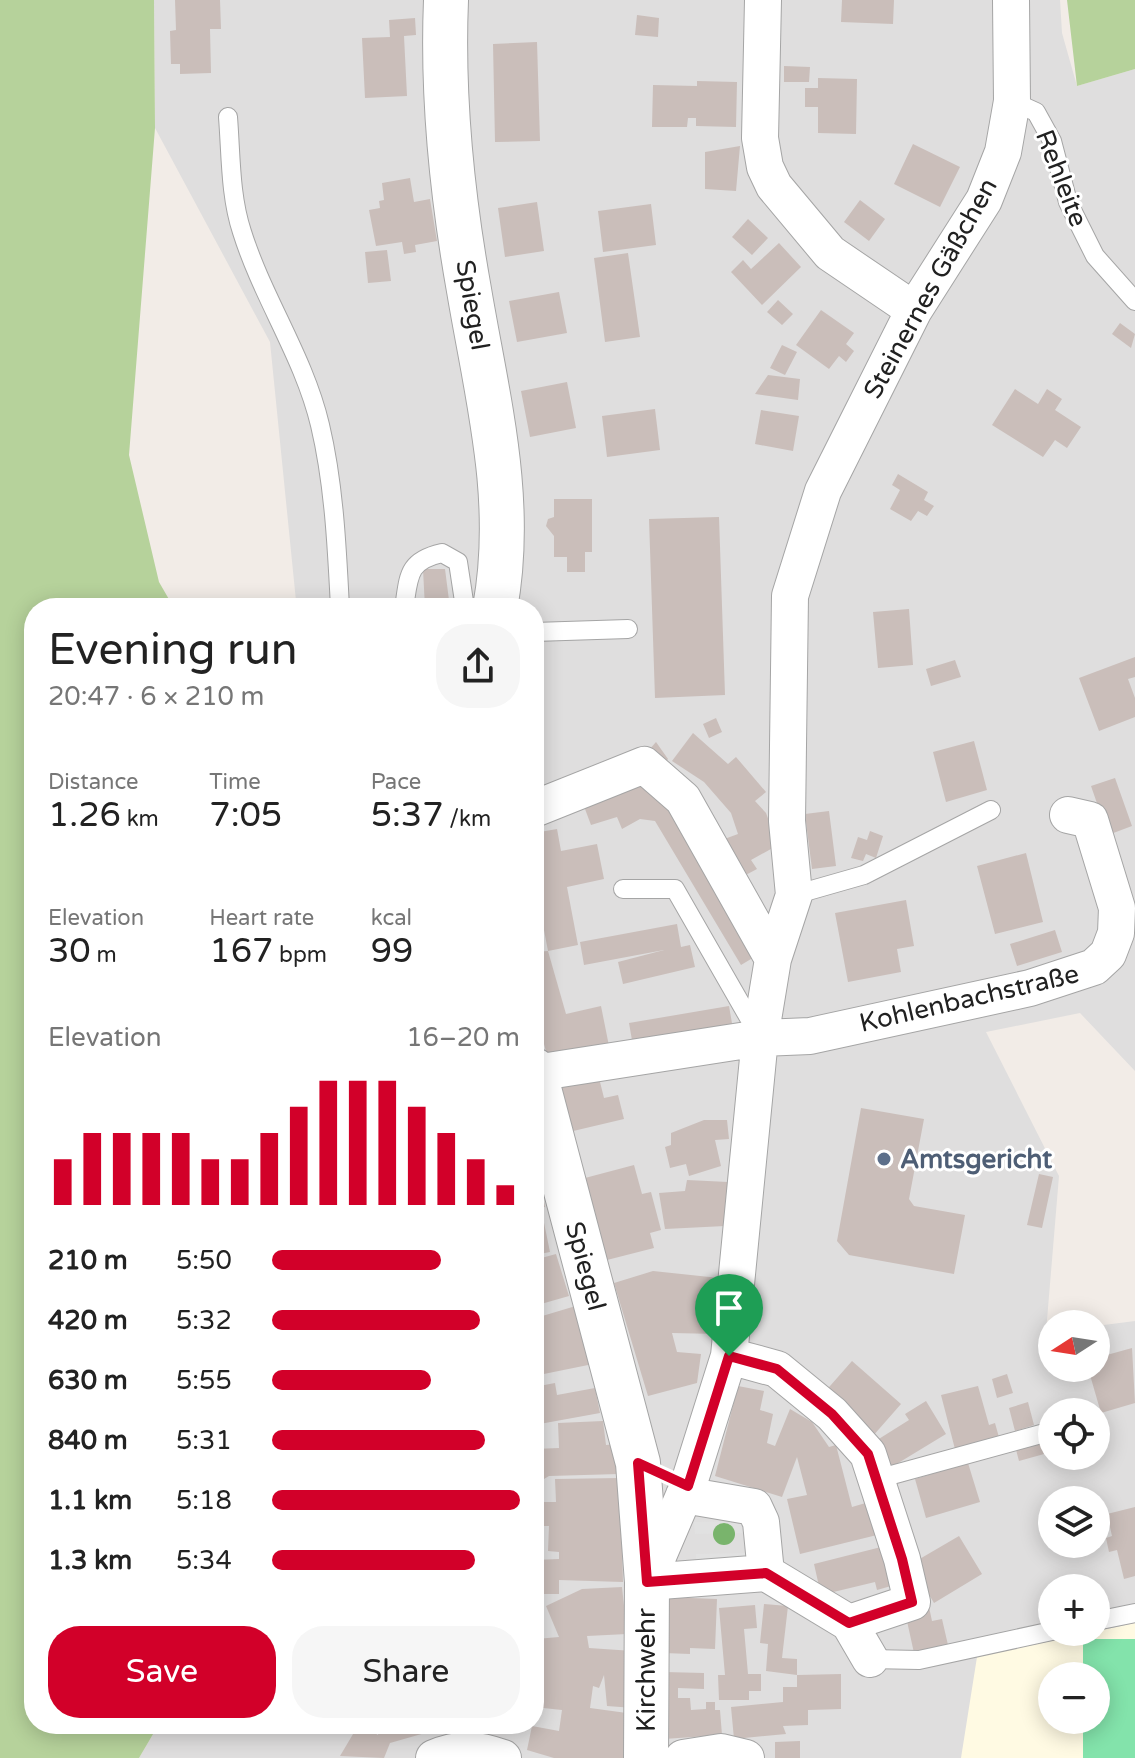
<!DOCTYPE html>
<meta charset="utf-8">
<style>
:root{--surface:#fff;--page:#f6f6f6;--text:#222;--muted:#767676;--accent:#d20029}
body{margin:0;font-family:"Varela Round",sans-serif;background:var(--page);color:var(--text);height:100vh;display:flex;flex-direction:column;font-size:30px;white-space:nowrap}
*{box-sizing:border-box;margin:0}
p{font-size:26px;color:var(--muted)}
.icon{flex:none;width:44px;height:44px;fill:none;stroke:currentColor;stroke-width:2;stroke-linecap:round;stroke-linejoin:round}
.map{position:relative;flex:1;overflow:hidden}
.details{position:absolute;left:24px;top:598px;width:520px;height:1136px;display:flex;flex-direction:column;background:var(--surface);border-radius:32px;box-shadow:0 4px 20px #0003}
.details>*{flex:none}
.needle{width:52px;rotate:258deg}
.controls{position:absolute;left:1038px;top:1310px;display:grid;gap:16px}
.controls a{display:grid;place-items:center;width:72px;height:72px;border-radius:50%;background:var(--surface);box-shadow:0 4px 20px #0003;font-size:40px}
.pin{position:absolute;display:grid;place-items:center;width:68px;height:68px;color:#fff;margin:-82px -34px;border-radius:50% 50% 50% 0;rotate:-45deg;box-shadow:0 0 8px #0007}
.pin .icon{rotate:45deg}
.round{display:grid;place-items:center;flex:none;width:84px;height:84px;border-radius:32px;background:var(--page)}
.head{display:flex;align-items:center;justify-content:space-between;height:136px;padding:0 24px}
h1{font-size:44px;font-weight:600;line-height:60px}
.stats{display:grid;grid-template-columns:repeat(3,1fr);gap:12px;height:136px;padding:8px 24px}
.stats div{display:grid;align-content:center}
.stats b{font-size:34px;font-weight:600}
.stats small{font-size:22px;font-weight:400}
.stats p{font-size:22px}
.chart{height:224px;padding:16px 24px}
.chart p{display:flex;justify-content:space-between}
.chart svg{width:100%;height:144px;margin-top:8px;stroke:var(--accent);stroke-width:6}
.primary-button{display:flex;gap:16px;margin-top:auto;padding:16px 24px}
.primary-button a{flex:1;height:92px;border-radius:32px;background:var(--accent);color:#fff;font-size:32px;font-weight:600;line-height:92px;text-align:center}
.primary-button a+a{background:var(--page);color:var(--text)}
ul{padding:0 24px;list-style:none;font-size:26px}
li{display:grid;grid-template-columns:128px 96px 1fr;align-items:center;height:60px}
li i{height:20px;border-radius:10px;background:var(--accent)}
.map>svg:first-child{display:block}
.residential{fill:#dfdede;fill-rule:evenodd}
.education{fill:#fffae3;fill-rule:evenodd}
.forest{fill:#b6d29b}
.pitch{fill:#83e3ab}
.parking{fill:#e1e1e1}
.building{fill:#cabeba}
.lines{fill:none;stroke-linecap:round;stroke-linejoin:round}
.service-casing{stroke:#a5a5a5;stroke-width:20}
.minor-casing{stroke:#a5a5a5;stroke-width:38}
.tertiary-casing{stroke:#a5a5a5;stroke-width:46}
.service{stroke:#fff;stroke-width:18}
.minor{stroke:#fff;stroke-width:36}
.tertiary{stroke:#fff;stroke-width:44}
.tree{fill:#79b46c}
.route-casing{stroke:#fff;stroke-width:16}
.route{stroke:#d20029;stroke-width:10}
.service-dot{fill:#5c6f8a;stroke:#fff;stroke-width:3}
.labels{text-anchor:middle;stroke-width:6;stroke-linejoin:round;paint-order:stroke}
.street-label{font-size:26px;fill:#212121;stroke:#fff}
.service-label{font-size:26px;font-weight:bold;fill:#4e5e75;stroke:#fff;text-anchor:start}
</style>
<div class="map">
<svg width="1135" height="1758" viewBox="0 0 1135 1758">
<rect width="100%" height="100%" fill="#f2ece7"/>
<path class="residential" d="M154,0H1060L1062,33L1077,86L1135,69V1071L1080,1013L986,1032L1059,1176L1046,1332H1052V1368H1096V1326L1135,1321V1758H139L159,1724H534V608H293L296,601L270,342L155,128ZM1052,1412H1096V1456H1052ZM1052,1500H1096V1544H1052ZM1052,1588H1096V1632H1052ZM1052,1676H1096V1720H1052Z"/>
<path class="education" d="M1135,1623V1758H961L977,1657ZM1052,1676H1096V1720H1052Z"/>
<path class="forest" d="M0,0H154L155,128L129,455L159,582L174,608H34V1724H159L139,1758H0Z
M1067,0H1135V69L1077,86Z"/>
<path class="pitch" d="M1083,1639H1135V1758H1083V1720H1096V1676H1083Z"/>
<path class="parking" d="M749,1521V1533L695,1534L694,1522Z
M750,1553V1566L696,1567V1554Z"/>
<path class="building" d="M175,0H220L221,29H210L211,73L180,74V64H171L170,31L176,30Z
M842,0H894L893,24L841,22Z
M637,15L659,18L658,37L635,35Z
M415,18L416,35L404,36L407,96L365,98L362,38L390,37L389,20Z
M537,42L540,141L495,142L493,44Z
M784,66L810,67L809,82H784Z
M818,78L857,79L856,134L818,133V107H805V88H818Z
M697,81L737,82L736,127L696,126V118H688L687,127H652L653,85L697,86Z
M913,144L960,167L940,207L894,184Z
M740,146L736,191L705,189V152Z
M410,178L414,202L430,199L437,241L415,245L416,252L404,254L402,242L376,246L369,210L380,208L379,201L384,200L382,183Z
M860,200L885,219L869,241L844,222Z
M537,202L544,251L505,257L498,208Z
M651,204L656,245L603,252L598,211Z
M748,219L768,238L752,255L732,237Z
M779,243L801,267L762,305L731,272L743,260L751,269Z
M387,250L391,281L368,283L365,252Z
M628,253L640,337L605,342L594,258Z
M559,292L567,333L517,342L509,301Z
M778,300L793,314L782,325L767,312Z
M821,310L854,333L846,344L854,351L846,362L839,356L829,369L796,345Z
M1120,323L1135,334L1131,348L1112,334Z
M782,345L797,352L785,375L770,368Z
M768,375L800,379L798,400L755,394Z
M567,382L576,428L530,437L521,391Z
M1015,389L1038,404L1047,389L1062,399L1055,410L1081,427L1067,448L1055,440L1043,457L992,425Z
M655,409L660,450L607,457L602,416Z
M761,410L799,416L793,451L755,444Z
M898,474L928,492L924,500L934,506L927,516L918,511L911,521L890,509L900,490L892,485Z
M554,499H592V552H585V572H567V557H554V536L546,526L548,519L554,517Z
M719,517L725,695L655,698L649,519Z
M423,569H445L450,608H425Z
M909,609L913,665L878,668L873,612Z
M1135,657V677L1128,679L1135,698V717L1099,731L1079,678Z
M955,660L961,677L931,686L926,669Z
M716,718L722,732L709,738L703,724Z
M693,733L728,764L736,757L766,792L755,801L766,813L778,845L751,860L757,869L740,878L719,841L738,834L731,813L704,782L672,761Z
M974,741L987,790L946,802L933,752Z
M656,742L668,759L662,767L649,750Z
M642,775L676,805L761,953L741,965L655,821L640,819L622,829L617,817L591,825L582,801Z
M1115,778L1132,826L1108,835L1091,786Z
M829,811L836,866L812,869L805,814Z
M557,829L561,851L597,844L604,879L567,887L578,945L548,951L566,1014L601,1006L610,1051L549,1062L534,1008V952L548,951L534,878V833Z
M870,831L883,836L876,858L866,854L863,861L851,858L858,837L867,840Z
M1026,853L1043,922L995,934L977,866Z
M906,900L914,946L897,949L901,972L848,982L835,913Z
M677,924L681,947L690,945L695,967L623,984L618,962L664,950L584,965L580,942Z
M1055,930L1062,952L1017,966L1010,944Z
M729,1006L733,1029L633,1046L629,1023Z
M597,1070L604,1098L618,1095L624,1119L569,1132L556,1080Z
M861,1108L924,1119L909,1199L914,1206L965,1215L954,1274L849,1255L837,1241Z
M704,1120H727L729,1139L715,1140L721,1166L689,1176L686,1164L670,1168L665,1147L671,1145V1133Z
M534,1152L545,1207L534,1209Z
M634,1165L642,1194L651,1192L661,1230L650,1233L654,1248L607,1260L585,1178Z
M1039,1174L1053,1177L1042,1228L1027,1225Z
M687,1180L728,1182L725,1226L665,1229L659,1193L685,1191Z
M542,1213L550,1252L534,1255V1214Z
M556,1254L569,1296L534,1306V1260Z
M653,1271L719,1278L717,1334L672,1333L677,1352L701,1354L697,1383L648,1396L614,1283Z
M579,1305L593,1364L534,1376V1310L539,1317Z
M1132,1348L1135,1403L1101,1413L1088,1368H1096V1358Z
M852,1361L901,1404L872,1437L823,1394Z
M1007,1374L1013,1393L997,1398L992,1379Z
M555,1383L557,1395L595,1388L600,1413L534,1425V1387Z
M738,1386L764,1391L760,1410L773,1414L767,1443L775,1446L790,1409L812,1422L829,1447L836,1445L852,1507L869,1502L877,1535L800,1554L787,1499L807,1495L797,1457L782,1497L715,1476Z
M978,1386L989,1425L995,1423L1000,1441L956,1453L941,1395Z
M926,1401L946,1434L890,1468L874,1442L909,1420L905,1414Z
M1028,1402L1034,1425L1015,1431L1009,1408Z
M603,1421L606,1445L617,1444L619,1474L549,1476L534,1485V1449L559,1448L558,1423Z
M1040,1438L1044,1454L1019,1461L1015,1446Z
M968,1463L980,1502L926,1518L915,1479Z
M620,1478L623,1582L559,1580V1594H534V1560L559,1559V1552L548,1551L549,1526H534V1502H556L555,1479Z
M1135,1507V1576L1124,1579L1117,1550L1109,1552L1106,1538L1112,1536L1107,1514Z
M959,1536L982,1574L934,1603L911,1564Z
M889,1545L898,1584L877,1590L875,1582L821,1595L814,1564Z
M622,1587L627,1634L587,1636L589,1648L633,1651L634,1708L607,1706L604,1675L599,1688L593,1686L590,1708L634,1714L633,1758H554L527,1750L532,1726L559,1731L562,1710L534,1707L536,1639L559,1637L546,1606L582,1589Z
M665,1597L717,1599L715,1649L690,1648V1654L664,1653Z
M764,1604L788,1606L782,1658L797,1659V1675L766,1671L768,1644L760,1643Z
M755,1605L757,1628L744,1629L748,1674H761V1691H749V1700H719L718,1675H725L719,1608Z
M929,1607L932,1621L942,1619L948,1645L914,1653L905,1612Z
M664,1672L704,1673V1689L678,1688V1698H690L691,1710L706,1709V1702H715V1710H720L722,1735L664,1739Z
M841,1674V1709L808,1710V1725L783,1726L786,1734L734,1739L731,1707L783,1702V1687H797V1675Z
M359,1724L378,1735L380,1724H424L425,1733L390,1743L384,1758L340,1756Z
M800,1741V1758H775V1742Z"/>
<g class="lines">
<defs>
<path id="service" d="M1012,101L1036,112L1052,141L1068,202L1095,256L1135,301
M228,117C231,155 230,196 242,232C263,299 304,357 320,425C334,484 337,548 340,608
M404,608C409,576 407,561 442,553L458,562L465,608
M534,632L628,629
M623,889H675L757,1032
M794,895L864,875L991,810
M877,1479L1052,1431
M1096,1621L1135,1613
M870,1659L919,1660L1052,1631"/>
<path id="minor" d="M763,0L760,138L765,167L774,186L830,253L914,310
M534,809L644,765L683,799L773,959
M535,1073L760,1038L810,1036L1030,988L1094,967L1108,954L1116,933L1117,908L1090,820L1068,815
M729,1356L777,1369L832,1414L868,1454L902,1559L912,1602L849,1623
M684,1495L754,1507L761,1522L766,1573
M870,1659L849,1623L766,1573L647,1582L688,1486L729,1356L760,1038L773,959L794,895L787,821L790,596L823,491L914,310L984,200L1003,152L1012,101L1011,0
M434,1758C459,1747 478,1749 503,1758
M683,1758L721,1752L746,1758"/>
<path id="tertiary" d="M446,0C442,96 452,195 469,290C487,397 515,499 495,608
M534,1070L638,1463L647,1582L646,1758"/>
</defs>
<use href="#service" class="service-casing"/>
<use href="#minor" class="minor-casing"/>
<use href="#tertiary" class="tertiary-casing"/>
<use href="#service" class="service"/>
<use href="#minor" class="minor"/>
<use href="#tertiary" class="tertiary"/>
</g>
<circle class="tree" cx="724" cy="1534" r="11"/>
<g class="lines">
<defs>
<path id="route" d="M729,1356L777,1369L832,1414L868,1454L902,1559L912,1602L849,1623L766,1573L647,1582L638,1463L688,1486Z"/>
</defs>
<use href="#route" class="route-casing"/>
<use href="#route" class="route"/>
</g>
<circle class="service-dot" cx="884" cy="1159" r="8"/>
<g class="labels">
<g class="street-label">
<text transform="translate(1062 178) rotate(69)" y="9">Rehleite</text>
<text transform="translate(930 288) rotate(-61)" y="9">Steinernes Gäßchen</text>
<text transform="translate(473 305) rotate(80)" y="9">Spiegel</text>
<text transform="translate(969 998) rotate(-13)" y="9">Kohlenbachstraße</text>
<text transform="translate(586 1266) rotate(75)" y="9">Spiegel</text>
<text transform="translate(646 1670) rotate(-90)" y="9">Kirchwehr</text>
</g>
<g class="service-label">
<text x="900" y="1168">Amtsgericht</text>
</g>
</g>
</svg>
<div class="controls">
<a><svg class="needle" viewBox="-14 -14 28 28"><path d="M0-13l5 13h-10z" fill="#e53935"/><path d="M0 13l5-13h-10z" fill="#767676"/></svg></a>
<a><svg class="icon" aria-label="locate" viewBox="0 0 24 24"><circle cx="12" cy="12" r="6"/><path d="M12 2v4M12 18v4M2 12h4M18 12h4"/></svg></a>
<a><svg class="icon" aria-label="layers" viewBox="0 0 24 24"><path d="M12 4l9 5-9 5-9-5zM3 14l9 5 9-5"/></svg></a>
<a>+</a>
<a>−</a>
</div>
<div class="pin" style="left:729px;top:1356px;background:#1e9e55"><svg class="icon" aria-label="arrive" viewBox="0 0 24 24"><path d="M6 21V4h12l-3 4 3 4H6"/></svg></div>
<section class="details">
<div class="head"><div><h1>Evening run</h1><p>20:47 · 6 × 210 m</p></div><a class="round"><svg class="icon" aria-label="share" viewBox="0 0 24 24"><path d="M12 15V3M7 8l5-5 5 5M5 13v7h14v-7"/></svg></a></div>
<div class="stats">
<div><p>Distance</p><b>1.26<small> km</small></b></div>
<div><p>Time</p><b>7:05</b></div>
<div><p>Pace</p><b>5:37<small> /km</small></b></div>
</div>
<div class="stats">
<div><p>Elevation</p><b>30<small> m</small></b></div>
<div><p>Heart rate</p><b>167<small> bpm</small></b></div>
<div><p>kcal</p><b>99</b></div>
</div>
<div class="chart"><p><span>Elevation</span>16–20 m</p>
<svg viewBox="0 0 160 44" preserveAspectRatio="none"><path d="M5 44V30M15 44V22M25 44V22M35 44V22M45 44V22M55 44V30M65 44V30M75 44V22M85 44V14M95 44V6M105 44V6M115 44V6M125 44V14M135 44V22M145 44V30M155 44V38"/></svg>
</div>
<ul>
<li><b>210 m</b>5:50<i style="width:68%"></i></li>
<li><b>420 m</b>5:32<i style="width:84%"></i></li>
<li><b>630 m</b>5:55<i style="width:64%"></i></li>
<li><b>840 m</b>5:31<i style="width:86%"></i></li>
<li><b>1.1 km</b>5:18<i style="width:100%"></i></li>
<li><b>1.3 km</b>5:34<i style="width:82%"></i></li>
</ul>
<div class="primary-button"><a>Save</a><a>Share</a></div>
</section>
</div>
